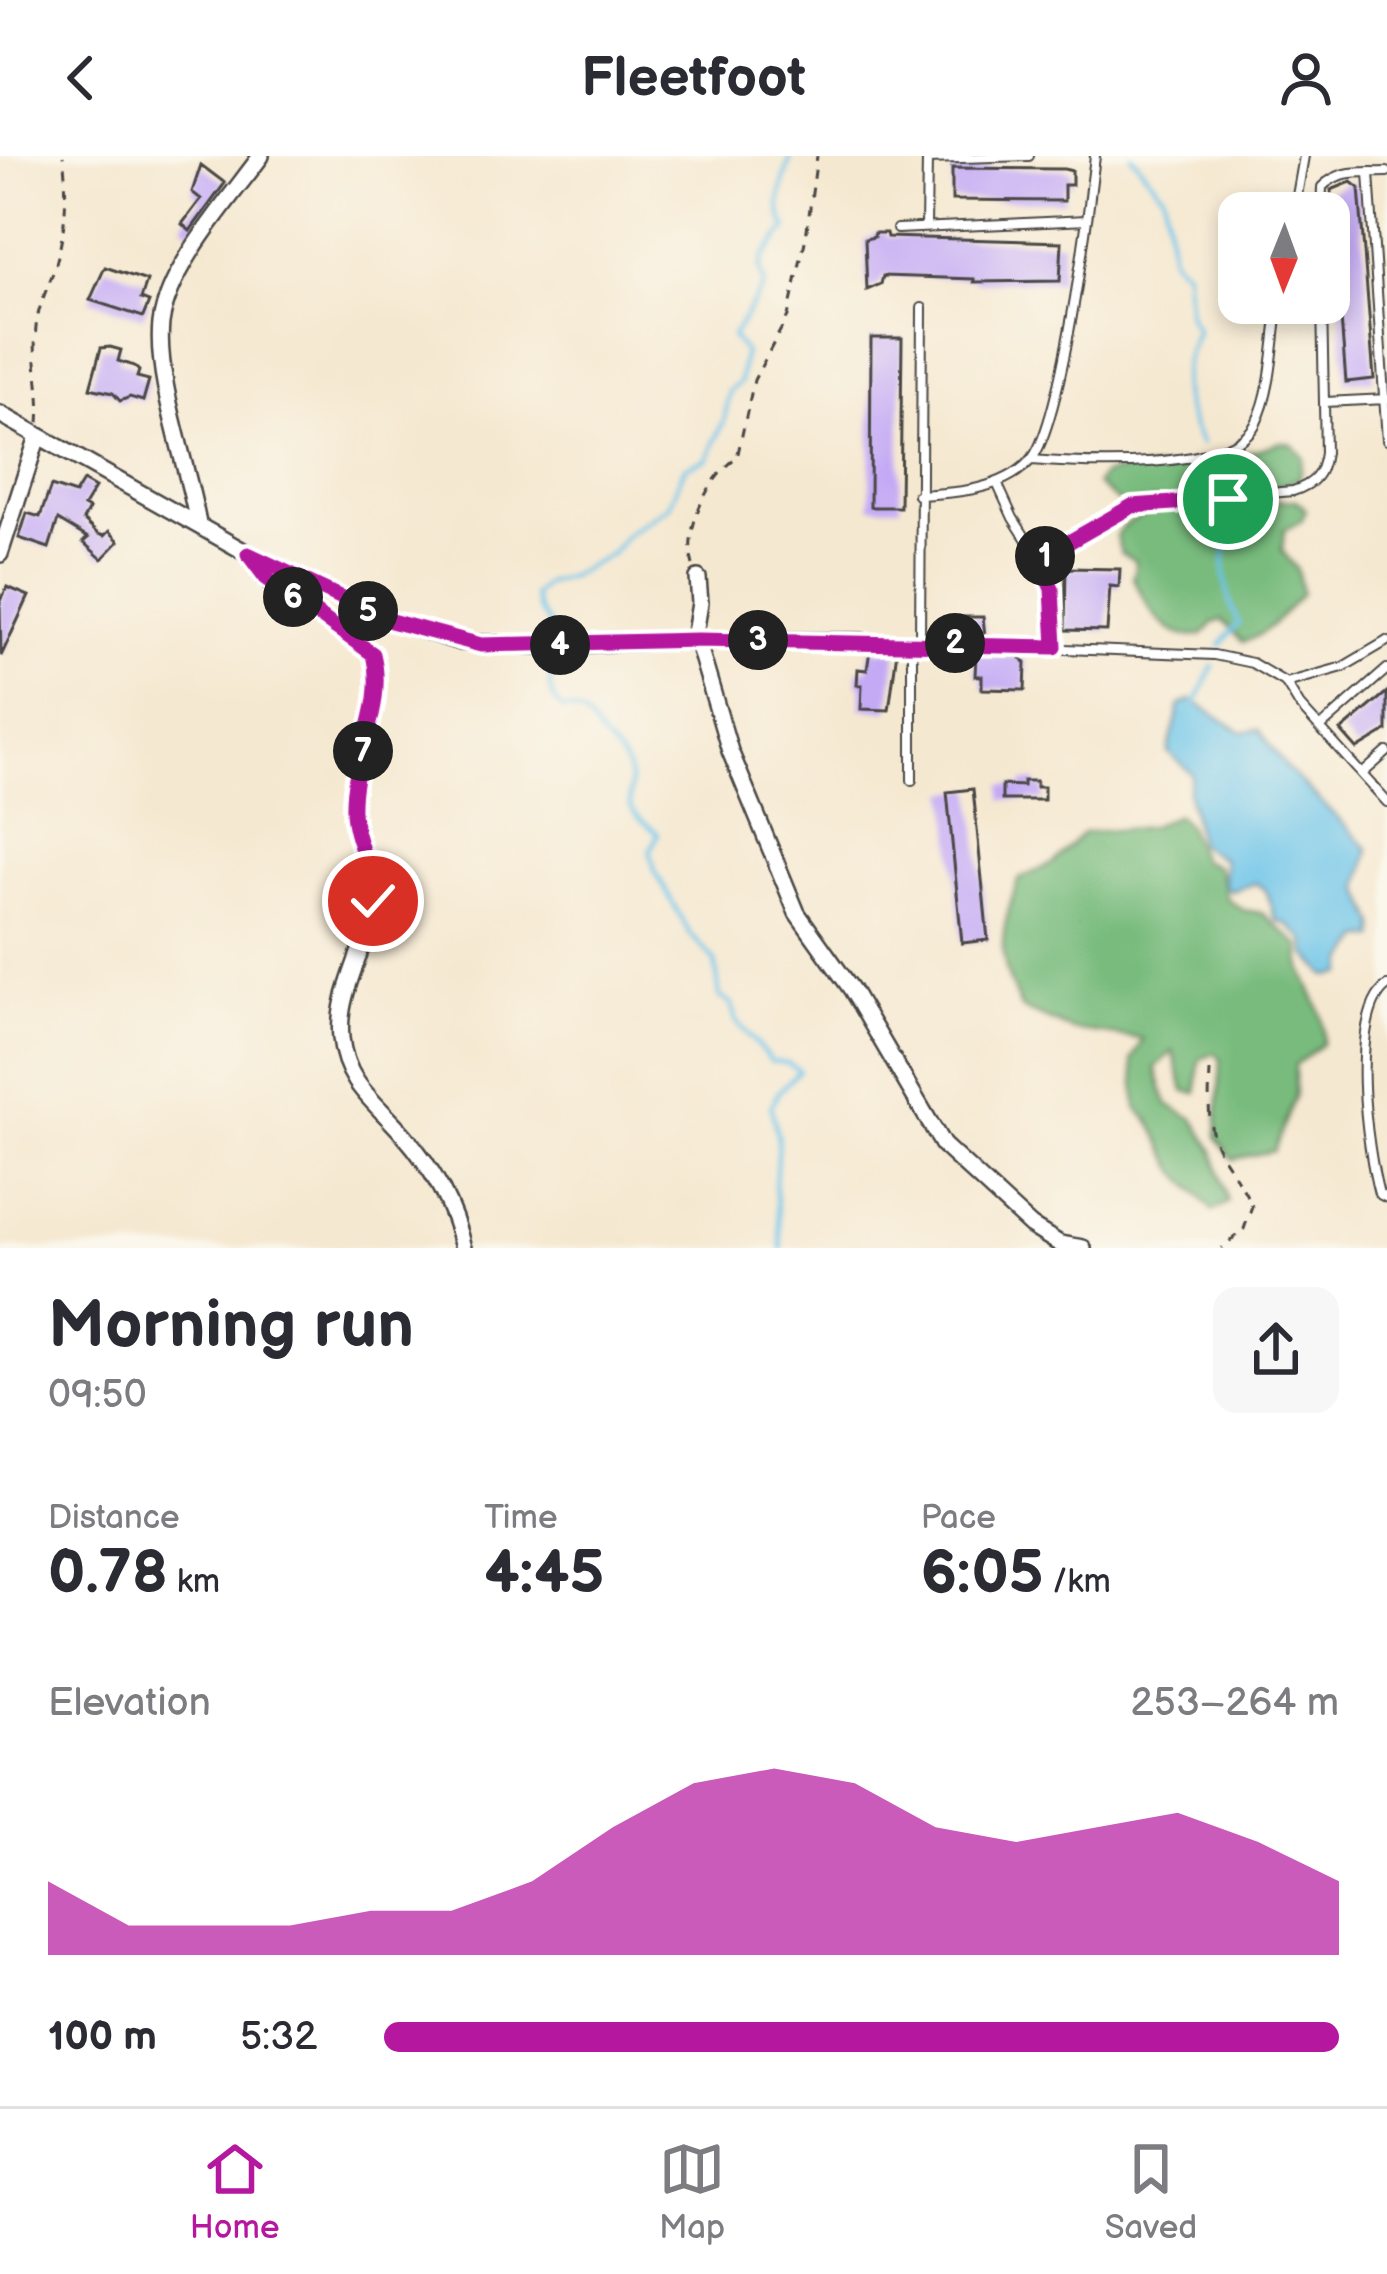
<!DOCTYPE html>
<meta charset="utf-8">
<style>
:root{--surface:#fff;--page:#f7f7f7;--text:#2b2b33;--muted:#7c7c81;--line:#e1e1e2;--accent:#b5179e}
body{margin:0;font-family:"Balsamiq Sans",sans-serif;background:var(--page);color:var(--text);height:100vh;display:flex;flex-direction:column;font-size:45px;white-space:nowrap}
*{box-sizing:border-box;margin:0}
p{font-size:39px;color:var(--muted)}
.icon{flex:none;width:66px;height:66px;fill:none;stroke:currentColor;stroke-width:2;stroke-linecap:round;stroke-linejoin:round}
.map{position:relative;height:1092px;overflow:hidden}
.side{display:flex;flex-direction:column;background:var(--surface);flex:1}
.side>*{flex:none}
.needle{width:78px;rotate:181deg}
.buttons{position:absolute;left:1218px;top:36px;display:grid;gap:24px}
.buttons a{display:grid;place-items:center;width:132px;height:132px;border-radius:24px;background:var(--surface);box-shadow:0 6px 18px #0003;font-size:60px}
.pin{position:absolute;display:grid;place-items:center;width:102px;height:102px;color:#fff;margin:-51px;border:6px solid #fff;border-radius:50%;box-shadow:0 3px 12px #0007}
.km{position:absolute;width:60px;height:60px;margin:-30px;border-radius:50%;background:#222;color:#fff;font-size:33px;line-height:60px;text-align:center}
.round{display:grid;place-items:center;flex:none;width:126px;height:126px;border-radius:24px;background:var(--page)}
.head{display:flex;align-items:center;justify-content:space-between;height:204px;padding:0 48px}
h1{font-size:66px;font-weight:600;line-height:90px}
.stats{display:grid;grid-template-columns:repeat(3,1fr);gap:18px;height:204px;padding:12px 48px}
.stats div{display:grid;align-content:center}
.stats b{font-size:60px;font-weight:600}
.stats small{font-size:33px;font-weight:400}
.stats p{font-size:33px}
.chart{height:336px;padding:24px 48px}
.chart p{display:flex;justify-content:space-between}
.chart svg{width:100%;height:216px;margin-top:12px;fill:var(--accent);opacity:.7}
ul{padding:0 48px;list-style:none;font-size:39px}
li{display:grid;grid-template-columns:192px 144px 1fr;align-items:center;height:90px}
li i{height:30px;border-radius:15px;background:var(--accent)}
header{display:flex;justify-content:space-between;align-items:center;height:156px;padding:0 48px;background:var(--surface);font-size:54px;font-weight:600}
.tab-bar{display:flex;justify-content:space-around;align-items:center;height:168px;border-top:3px solid var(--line);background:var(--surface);font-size:33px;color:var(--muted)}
.tab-bar a{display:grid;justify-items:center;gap:6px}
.tab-bar .current{color:var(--accent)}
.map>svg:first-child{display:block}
.forest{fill:#78bb7d;stroke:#527354;stroke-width:3}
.water{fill:#6cc4e9;stroke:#4c788a;stroke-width:3}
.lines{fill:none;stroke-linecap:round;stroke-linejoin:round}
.stream{stroke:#6cc4e9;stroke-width:4.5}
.building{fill:#c4aaf5}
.lane-casing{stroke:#494744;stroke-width:12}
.street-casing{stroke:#494744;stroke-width:20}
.path{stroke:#494744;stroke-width:3;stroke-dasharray:9 9;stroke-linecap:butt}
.lane{stroke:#fff;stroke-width:8}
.street{stroke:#fff;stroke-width:15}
.route-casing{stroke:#fff;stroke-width:24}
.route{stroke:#b5179e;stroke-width:15}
</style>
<header><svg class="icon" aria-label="back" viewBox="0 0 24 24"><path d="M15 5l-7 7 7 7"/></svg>Fleetfoot<svg class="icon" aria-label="person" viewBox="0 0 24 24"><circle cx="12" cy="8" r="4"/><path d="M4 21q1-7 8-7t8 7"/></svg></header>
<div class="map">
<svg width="1387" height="1092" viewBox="0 0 1387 1092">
<rect width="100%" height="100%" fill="#fbf7ec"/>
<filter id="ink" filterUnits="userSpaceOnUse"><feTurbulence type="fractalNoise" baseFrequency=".00833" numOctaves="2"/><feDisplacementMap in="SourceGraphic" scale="24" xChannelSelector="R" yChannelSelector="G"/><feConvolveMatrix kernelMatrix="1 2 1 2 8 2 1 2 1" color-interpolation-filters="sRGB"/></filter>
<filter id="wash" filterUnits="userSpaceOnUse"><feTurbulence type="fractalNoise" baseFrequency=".004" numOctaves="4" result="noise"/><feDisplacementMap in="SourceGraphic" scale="48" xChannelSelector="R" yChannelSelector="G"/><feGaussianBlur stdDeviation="2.7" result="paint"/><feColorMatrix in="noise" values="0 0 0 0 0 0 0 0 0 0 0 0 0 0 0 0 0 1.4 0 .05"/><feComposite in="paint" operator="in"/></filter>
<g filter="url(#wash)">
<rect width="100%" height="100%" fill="#f5e8d0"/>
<path class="forest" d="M1281,286L1292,288L1303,301L1300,322L1273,333L1121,348L1096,328L1103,319C1125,313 1146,314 1169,312C1207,307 1245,299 1281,286Z
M1297,344L1306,354L1301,365L1284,374L1282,395L1297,413L1302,437C1285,455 1268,479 1243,486L1222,464L1213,467L1203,479C1164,487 1149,452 1133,422L1136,405L1121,397L1116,380C1138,340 1253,347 1297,344Z
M1177,659L1187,669L1201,704L1218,711L1227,743L1243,754L1262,757L1301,791C1296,827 1329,845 1322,888L1295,909V940L1274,995L1233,1003L1217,981L1221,903L1215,897L1200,904L1197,937L1184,935L1173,895L1156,912L1167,948L1194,963L1213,994L1228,1046L1213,1055L1176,1014L1150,965L1137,952L1133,903L1143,883L1072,874L1021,852C995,796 1000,781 1018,724L1053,707L1083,677L1149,671Z"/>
<path class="water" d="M1192,544L1242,576L1259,573L1286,612L1369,693L1360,731L1376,768V782H1363L1346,805L1344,818L1327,820L1307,798L1305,784L1287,768L1276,764L1265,734L1256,727L1231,735L1224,730V704L1199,689L1188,636L1192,618L1168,596L1180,549Z"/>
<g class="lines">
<path class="stream" d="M1132,0L1164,39L1172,103L1185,115L1189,161L1197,174C1177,217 1178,244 1201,288
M1211,308L1226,334
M550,470L538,453L534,439L546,427L570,420L611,398L628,377L669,350L685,311L707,303L725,262L729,236L740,226L744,195L732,181L764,130L760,112L764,100L787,72C771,49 786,25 790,0
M1221,489L1238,467C1219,425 1222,393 1236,350
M559,496C550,518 543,534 562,553C589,554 588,567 604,584C615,596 627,604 630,623C631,632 628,641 631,651C636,663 649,668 658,678L650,695L655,715L690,778L715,805L720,841L731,847L736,865L771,905L788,907L799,915L779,935L771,951L778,983L775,1034L782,1092
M1196,547L1213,510"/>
</g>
<g id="blocks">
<path class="building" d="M201,9L225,27L190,75L182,68L201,43L192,36Z
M952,12L1064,13L1072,15V29H1064V45L952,44Z
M1351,26L1359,32L1374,223L1346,226L1331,34Z
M874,77H886L887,81L1062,86L1060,125L974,126V123L883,120L881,128L867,134L865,83L874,81Z
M105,111L147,125L141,143L149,146L143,161L90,144Z
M871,182H902L900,351H870Z
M110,191L121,194L118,205L134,210L139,215L137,221L149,224L143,245L130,241L120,245L113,237L90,232L101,192Z
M83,325L95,332L84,350L89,353L83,364L98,378L104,380L109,375L119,385L102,403L83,386L88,382L58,364L49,392L19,382L27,357L40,361L51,330L75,338Z
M1066,412L1120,413L1119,431L1110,430L1107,475L1065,474Z
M7,431L29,440L1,500L0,447Z
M957,461H983L985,480H957Z
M870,494L897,495L889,554L861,553L862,529H857L858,513L867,514Z
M976,498L1019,500L1026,507L1025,534L982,533V520H975Z
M1387,536V575L1357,593L1341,575Z
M1023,625H1036V631H1044V644H1002V629L1023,630Z
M973,633L988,784L962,787L947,636Z"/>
</g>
</g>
<g filter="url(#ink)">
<use href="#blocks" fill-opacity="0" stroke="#494744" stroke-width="3"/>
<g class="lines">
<defs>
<path id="lane" d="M1369,17L1387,284
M1294,57L1304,0
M1321,57L1322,31C1340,12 1363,17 1387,16
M926,71L927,3L1029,0
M897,73L1087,64
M1325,246L1387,243
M1032,304C1080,308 1231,317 1256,267C1273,233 1273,184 1279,147
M997,327L1013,362L1046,414L1056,455L1055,491
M918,339C956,337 1002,334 1030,305C1061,273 1089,53 1095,0
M1039,403L1132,349L1293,335C1314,328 1322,319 1325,297L1322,147
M863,485L1214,499L1252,507L1286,527L1300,550L1387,646
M912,486V624
M920,486L922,152
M1286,527L1343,511L1387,485
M1321,571L1387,513
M1362,618L1387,596
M1387,830C1348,858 1367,994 1379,1038L1387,1042"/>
<path id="street" d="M0,258L247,397L391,465L460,486L545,490L698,484L862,485
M198,368C188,310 155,223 161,167C168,112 229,44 261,0
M0,398L38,280
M249,400L266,423L373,498C386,552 353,598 353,651C353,686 377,713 372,749C367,794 336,836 341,882C346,929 376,946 404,979C433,1012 453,1050 463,1092
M698,422L700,447L695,477L730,595L797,757L852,834L943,989L1031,1070L1060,1088L1083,1092"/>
</defs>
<use href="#lane" class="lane-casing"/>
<use href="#street" class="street-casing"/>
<path class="path" d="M39,267C42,232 31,200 37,164C40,146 49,129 55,111C66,73 68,38 63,0
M693,409C683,374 707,322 737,302L754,224L788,160L806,81L817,0
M1210,915C1209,944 1206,975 1222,1000C1233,1017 1243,1031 1252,1050L1244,1073L1222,1092"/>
<use href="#lane" class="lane"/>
<use href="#street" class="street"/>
</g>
</g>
<g class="lines" filter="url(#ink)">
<defs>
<path id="route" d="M373,745C374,712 354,686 353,655C351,601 387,553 373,498L266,422L248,398L391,465L481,489L698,484L1055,491L1052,433L1039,403L1132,350L1228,343"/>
</defs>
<use href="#route" class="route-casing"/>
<use href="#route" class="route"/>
</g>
</svg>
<div class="buttons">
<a><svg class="needle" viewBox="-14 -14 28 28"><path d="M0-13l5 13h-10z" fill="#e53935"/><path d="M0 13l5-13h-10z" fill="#7c7c81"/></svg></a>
</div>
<div class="pin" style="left:1228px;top:343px;background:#1e9e55"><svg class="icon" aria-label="arrive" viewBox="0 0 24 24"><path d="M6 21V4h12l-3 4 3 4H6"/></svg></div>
<div class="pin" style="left:373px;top:745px;background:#d93025"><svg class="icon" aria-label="check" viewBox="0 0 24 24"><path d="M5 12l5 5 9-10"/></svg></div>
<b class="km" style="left:1045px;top:400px">1</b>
<b class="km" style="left:955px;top:487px">2</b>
<b class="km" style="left:758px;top:484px">3</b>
<b class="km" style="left:560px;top:489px">4</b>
<b class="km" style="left:368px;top:455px">5</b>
<b class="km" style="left:293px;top:441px">6</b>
<b class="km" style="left:363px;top:595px">7</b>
</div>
<section class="side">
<div class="head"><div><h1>Morning run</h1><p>09:50</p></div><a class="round"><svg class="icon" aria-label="share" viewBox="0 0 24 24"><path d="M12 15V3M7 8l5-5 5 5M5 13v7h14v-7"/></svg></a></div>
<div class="stats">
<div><p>Distance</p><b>0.78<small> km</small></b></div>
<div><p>Time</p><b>4:45</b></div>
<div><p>Pace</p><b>6:05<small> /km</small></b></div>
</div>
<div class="chart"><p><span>Elevation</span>253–264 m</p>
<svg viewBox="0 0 160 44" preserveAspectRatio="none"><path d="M0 44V29L10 38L20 38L30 38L40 35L50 35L60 29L70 18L80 9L90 6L100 9L110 18L120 21L130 18L140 15L150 21L160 29V44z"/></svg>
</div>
<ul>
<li><b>100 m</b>5:32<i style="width:100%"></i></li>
</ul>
</section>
<nav class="tab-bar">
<a class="current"><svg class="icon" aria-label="home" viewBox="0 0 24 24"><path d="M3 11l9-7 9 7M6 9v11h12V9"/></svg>Home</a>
<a><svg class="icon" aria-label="map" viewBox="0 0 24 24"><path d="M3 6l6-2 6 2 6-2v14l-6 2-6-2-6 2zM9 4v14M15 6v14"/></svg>Map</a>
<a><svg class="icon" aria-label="saved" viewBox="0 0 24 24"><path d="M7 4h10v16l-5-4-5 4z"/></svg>Saved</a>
</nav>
